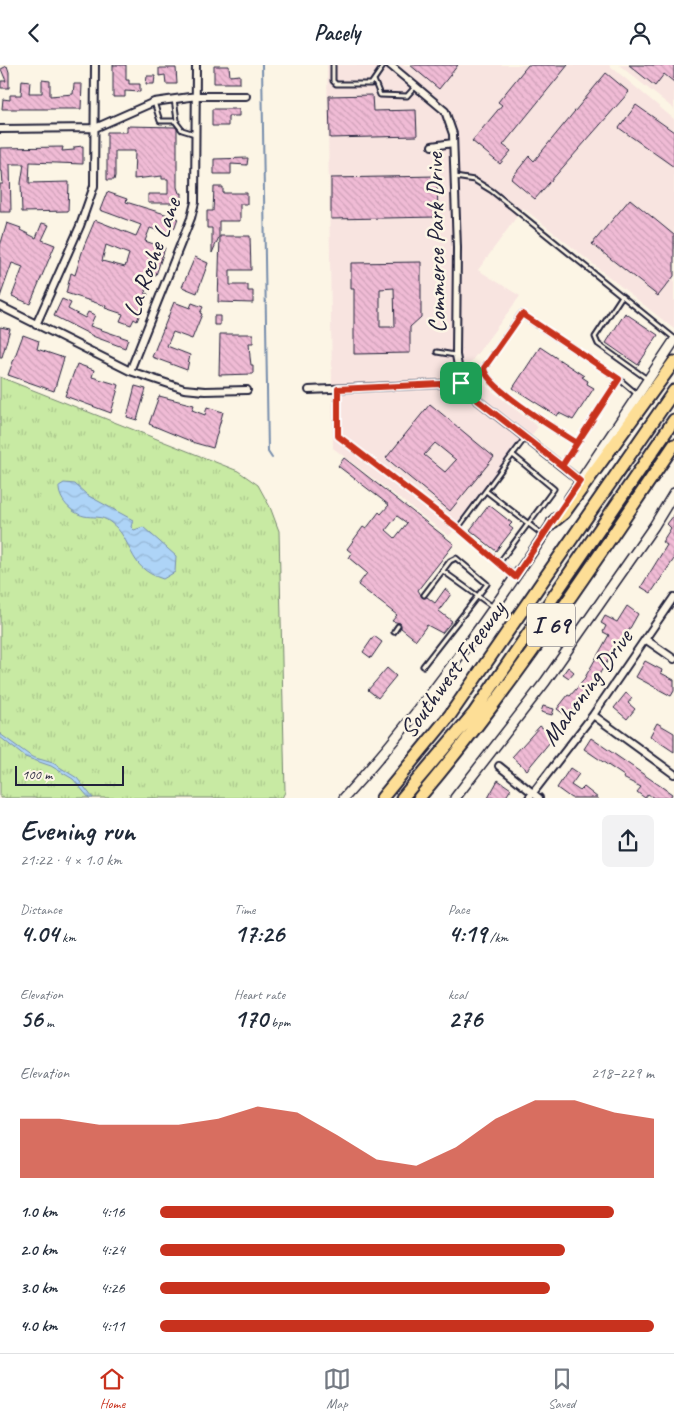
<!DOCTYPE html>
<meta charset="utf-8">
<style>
:root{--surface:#fff;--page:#f2f2f3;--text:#1f2937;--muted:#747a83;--line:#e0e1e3;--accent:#c8321e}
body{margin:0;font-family:Caveat,sans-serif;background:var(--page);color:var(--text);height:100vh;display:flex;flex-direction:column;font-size:19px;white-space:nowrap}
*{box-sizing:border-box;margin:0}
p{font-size:16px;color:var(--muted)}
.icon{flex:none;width:28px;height:28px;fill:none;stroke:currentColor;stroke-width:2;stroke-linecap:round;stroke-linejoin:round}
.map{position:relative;height:733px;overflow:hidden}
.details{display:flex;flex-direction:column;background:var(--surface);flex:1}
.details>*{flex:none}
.scale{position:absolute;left:15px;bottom:12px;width:109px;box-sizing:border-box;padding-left:5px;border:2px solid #22223b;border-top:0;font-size:14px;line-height:18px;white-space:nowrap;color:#22223b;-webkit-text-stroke:4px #fcf5e5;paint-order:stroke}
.pin{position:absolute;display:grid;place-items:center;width:42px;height:42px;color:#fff;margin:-21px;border-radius:10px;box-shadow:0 2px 8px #0006}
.round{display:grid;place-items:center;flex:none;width:52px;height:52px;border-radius:8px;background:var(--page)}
.overview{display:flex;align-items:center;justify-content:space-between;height:85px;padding:0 20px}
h1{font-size:28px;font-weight:600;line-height:38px}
.figures{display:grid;grid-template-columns:repeat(3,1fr);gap:8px;height:85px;padding:5px 20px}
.figures div{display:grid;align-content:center}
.figures b{font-size:25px;font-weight:600}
.figures small{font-size:14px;font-weight:400}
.figures p{font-size:14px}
.chart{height:140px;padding:10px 20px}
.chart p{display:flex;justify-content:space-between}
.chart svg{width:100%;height:90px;margin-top:5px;fill:var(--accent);opacity:.7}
ul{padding:0 20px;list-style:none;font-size:16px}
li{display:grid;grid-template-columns:80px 60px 1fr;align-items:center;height:38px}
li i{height:12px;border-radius:6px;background:var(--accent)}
header{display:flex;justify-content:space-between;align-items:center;height:65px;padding:0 20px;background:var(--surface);font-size:22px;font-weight:600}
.menu{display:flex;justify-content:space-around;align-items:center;height:70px;border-top:1px solid var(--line);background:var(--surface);font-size:14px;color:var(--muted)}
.menu a{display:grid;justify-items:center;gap:2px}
.menu .selected{color:var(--accent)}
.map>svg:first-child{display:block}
.built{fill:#f8e4e0}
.grass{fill:url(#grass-tufts);stroke:#75866f}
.water{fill:url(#water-waves);stroke:#768dac}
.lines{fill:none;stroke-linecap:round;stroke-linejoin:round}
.stream{stroke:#768dac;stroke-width:2}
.building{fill:url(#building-back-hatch);stroke:#22223b;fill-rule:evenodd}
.lane-casing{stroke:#22223b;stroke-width:7}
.street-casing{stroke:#22223b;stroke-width:10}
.secondary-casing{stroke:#22223b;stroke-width:12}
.highway-casing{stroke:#22223b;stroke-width:15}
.lane{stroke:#fcf5e5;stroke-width:3}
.street{stroke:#fcf5e5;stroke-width:6}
.secondary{stroke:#fcf5e5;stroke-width:9}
.highway{stroke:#fdde96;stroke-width:11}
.route-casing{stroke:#fff;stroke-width:10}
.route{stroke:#c8321e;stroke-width:6}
.labels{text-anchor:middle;stroke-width:5;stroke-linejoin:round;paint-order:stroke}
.shield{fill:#fcf5e5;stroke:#63616e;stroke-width:1}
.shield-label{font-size:24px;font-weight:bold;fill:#22223b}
.street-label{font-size:25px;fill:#22223b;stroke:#fcf5e5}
</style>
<header><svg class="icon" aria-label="back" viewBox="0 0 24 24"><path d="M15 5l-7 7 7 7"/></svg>Pacely<svg class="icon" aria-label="person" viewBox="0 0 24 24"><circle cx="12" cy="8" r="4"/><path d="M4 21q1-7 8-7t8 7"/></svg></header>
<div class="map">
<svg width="674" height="733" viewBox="0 0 674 733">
<defs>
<pattern id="grass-tufts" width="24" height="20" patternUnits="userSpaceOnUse" patternTransform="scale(1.25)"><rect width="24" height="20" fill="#c8eaa3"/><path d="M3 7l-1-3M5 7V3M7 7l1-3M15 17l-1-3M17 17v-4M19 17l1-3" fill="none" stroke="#acc88d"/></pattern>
<pattern id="water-waves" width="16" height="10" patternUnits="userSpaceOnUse" patternTransform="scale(1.25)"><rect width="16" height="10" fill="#aed4f7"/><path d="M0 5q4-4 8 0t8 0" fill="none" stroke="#95b6d5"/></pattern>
<pattern id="building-back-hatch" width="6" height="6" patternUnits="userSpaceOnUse" patternTransform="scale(1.25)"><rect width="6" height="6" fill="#f0bbd5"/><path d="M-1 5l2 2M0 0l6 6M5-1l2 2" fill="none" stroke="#cea0b8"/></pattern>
</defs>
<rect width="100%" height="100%" fill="#fcf5e5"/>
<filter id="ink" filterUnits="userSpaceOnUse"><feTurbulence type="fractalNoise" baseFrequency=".02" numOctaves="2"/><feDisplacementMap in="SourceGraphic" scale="10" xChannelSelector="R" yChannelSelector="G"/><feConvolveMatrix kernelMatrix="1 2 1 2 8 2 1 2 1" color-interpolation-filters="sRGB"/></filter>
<g filter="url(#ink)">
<path class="built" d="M327,0H609L674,54V264L523,143L478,205L520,231L465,305L538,362L449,471L333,383Z
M619,0H674V44Z"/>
<path class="grass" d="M0,312L238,406L258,420L270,442L279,466L285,727L282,733H0Z"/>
<path class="water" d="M64,418L75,419L87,430L133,455L131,462L134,465L143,462L176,491L175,507L163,514C125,502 135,475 110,457C101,450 93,453 84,451C71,448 58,434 59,421Z
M0,669L32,692L53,698L77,713L93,733H89L73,714L51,701L25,692L0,672Z"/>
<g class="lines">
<path class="stream" d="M262,0L268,387L272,393"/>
</g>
<path class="building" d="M113,0H126V15H129V19H140V27L125,26V32H113Z
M410,0H458L439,24Z
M528,0H568L503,80L511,86L500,99L472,76L502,40L498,37Z
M629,0H674V17L664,9L655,21Z
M7,1L9,7V23H1V16H6L1,4Z
M214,1H229L230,11L240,10V18H214Z
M159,3H176L177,19H166L165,10L159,11Z
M606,8L629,27L535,134L511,114L529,91L534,96Z
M147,11H155L154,19H146Z
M22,15L30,16L29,28H42V15L50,16V31L73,29L74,19H82L81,44H2L3,34L10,35V30H21Z
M372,30L373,46L416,45L417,71L330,73L329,31Z
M636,40L674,67V102L619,63Z
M212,44H239V51H228V61H212Z
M127,61L176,62L177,64V122L179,128H182V138H148V129H168V114H162V111L134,114L135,86H115V111L114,115H107V67H127Z
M83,81V99L30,97L29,118L69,117L68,146L22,147L21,118L24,99H10L11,147H0V119H3L2,106H0V83L63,82L62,86L74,85V82Z
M248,93L247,100L231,99V109H214V94Z
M437,111L438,152L331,154V113Z
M214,122H223V128H247V139H240V156H219V172L212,188V163H207V146H213Z
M107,127L127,134L126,137L178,153L174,164L171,163L169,169L150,163L145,176L165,183L156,210L153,209L150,214L145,228L148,229L137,256L134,254L131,260L120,256L123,249L105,243L106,241L66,228L71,208L75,210L84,181L95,155L136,171L141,160L100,145ZM106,180L129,189L125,202L102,196Z
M630,134L674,170V211L658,231L592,179Z
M7,158L21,163L20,165L36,173L42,158L49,160L42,175L55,180L30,239L12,231L23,202L12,198L0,232V181Z
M220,171H250L251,205H230V220H248V226H253V238L218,237Z
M195,192L208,198L197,228L182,222Z
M421,197V252L410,262V288L354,289V224H351V198ZM394,223L395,262H380V224Z
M62,234L71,238L68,244L85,253L88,247L95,250L90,261L128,274L125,283L95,272L54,251Z
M174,237L190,243L192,238L203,242L200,248L202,249L192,274L173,267L167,281L190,290L187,305L152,292Z
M625,248L658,270L638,300L606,278Z
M214,251H220V260H214Z
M0,262L10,264L2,292H0Z
M220,269H253V278H249L250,292L251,300H253V309L219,310Z
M23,270L39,276L37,284L64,293L54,326L8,310Z
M540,282L584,311L582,312L588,316L587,319L594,323L573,355L559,348L557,351L513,323Z
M77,299L94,305L92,312L119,320L111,348L65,331Z
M135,321L146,324L137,355L127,352Z
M159,331L194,340L192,345L205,350L207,342L223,347L213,383L195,378L149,359Z
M430,339L494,392L450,446L386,393ZM435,378L456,395L445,407L424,390Z
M344,393L454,479L418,525L422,532H427L435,538L445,524L451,529L439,546L452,556L442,568L427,560L416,575L401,563L400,558L392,556L397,550L358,520L367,508L349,493L352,488L347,484L363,462L366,464L379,447L381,449L389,440L338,401ZM397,451L407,458L395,473L386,465Z
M489,440L512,458L509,461L513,464L496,486L470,465Z
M674,450V494L651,528L641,522L667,480L662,477L671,463L667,459Z
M627,541L638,549L620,581L617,580L594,618L568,652L557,644L568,630L570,631L583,616L609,570L603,567L606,561L601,558L605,551L617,557Z
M374,571L382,577L371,593L363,587Z
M645,596L662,605L661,608L674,615V626L671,631L636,612Z
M568,602L574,607L569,613L563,609Z
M387,603L396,611L378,633L368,625Z
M626,628L632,633L628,638L635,644L627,654L614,643Z
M543,641L554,644L552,650L541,647Z
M657,658L674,668V687L650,671Z
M540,661L554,672L527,705L512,692Z
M591,673L672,729L670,733H654L648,729L645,733L637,727L641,722L623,713L624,711L584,684Z
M570,703L579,709L571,720L580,726L584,722L598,733H571L557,723Z
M498,715L511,724L505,733H488Z"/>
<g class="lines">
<defs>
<path id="lane" d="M333,0V16L336,19H371L384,0
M374,15L380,30L407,31L415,22
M154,37L160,56H175L177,55L174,34
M175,56L182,65L195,69
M455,112L474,115L492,126L674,273
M622,231L595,272L598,279L647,314
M437,287L455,290
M338,324V371L458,463L515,511
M577,378C558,366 485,322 484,303L521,249L619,314L638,330
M562,401L619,314
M486,426L543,470
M458,463L525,373
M499,498L554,424L513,390
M443,506L493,542
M394,567L398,561
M423,601L487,519L456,493L450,496L424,530"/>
<path id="street" d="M390,0L445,46L453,69L457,183L456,290L461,318L476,334L580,416
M0,64L95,63L154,37L197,31H246
M432,81L453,78
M0,241L130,306L184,324L205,326L247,325
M36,260L80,161L94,121L95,0
M130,306L191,153L195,137L196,0
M309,325L461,318
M645,574L674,594
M593,650L674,709
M499,701L539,733
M529,733L593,650L674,532"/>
<path id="secondary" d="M569,433L674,276
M344,733C423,646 491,549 556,452
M455,733L545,617L654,461L674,428"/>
<path id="highway" d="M553,457L564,448L674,297
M382,733L450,650L674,326
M402,733L474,648L674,355
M419,733C513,622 592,500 674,380"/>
</defs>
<use href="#lane" class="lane-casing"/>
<use href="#street" class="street-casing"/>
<use href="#secondary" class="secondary-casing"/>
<use href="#highway" class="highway-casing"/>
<use href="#lane" class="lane"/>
<use href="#street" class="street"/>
<use href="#secondary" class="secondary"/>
<use href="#highway" class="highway"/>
</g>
</g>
<g class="lines" filter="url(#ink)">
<defs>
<path id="route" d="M461,318L338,324V371L458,463L515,512L580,416L562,401C581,372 600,343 619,314L522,249L484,303C485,322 558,366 577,378L562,401L476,334L461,318"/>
</defs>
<use href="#route" class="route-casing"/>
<use href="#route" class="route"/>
</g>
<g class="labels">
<rect class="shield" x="527" y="538.5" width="48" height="43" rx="4"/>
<g class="shield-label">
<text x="551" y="568">I 69</text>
</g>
<g class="street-label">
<text transform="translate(435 178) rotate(-91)" y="9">Commerce Park Drive</text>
<text transform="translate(151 192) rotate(-70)" y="9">La Roche Lane</text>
<text transform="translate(452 604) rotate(-54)" y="9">Southwest Freeway</text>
<text transform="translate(586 622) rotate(-54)" y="9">Mahoning Drive</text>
</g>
</g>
</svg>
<div class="scale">100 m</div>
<div class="pin" style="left:461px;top:318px;background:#1e9e55"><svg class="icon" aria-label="arrive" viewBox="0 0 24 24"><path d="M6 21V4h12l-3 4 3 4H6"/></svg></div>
</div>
<section class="details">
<div class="overview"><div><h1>Evening run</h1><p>21:22 · 4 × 1.0 km</p></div><a class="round"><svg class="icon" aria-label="share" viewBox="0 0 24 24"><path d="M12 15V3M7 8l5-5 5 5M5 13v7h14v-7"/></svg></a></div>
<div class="figures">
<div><p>Distance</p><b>4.04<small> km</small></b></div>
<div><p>Time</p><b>17:26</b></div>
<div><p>Pace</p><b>4:19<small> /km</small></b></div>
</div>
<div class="figures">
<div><p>Elevation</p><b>56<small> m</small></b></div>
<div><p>Heart rate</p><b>170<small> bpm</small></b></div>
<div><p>kcal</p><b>276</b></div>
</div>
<div class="chart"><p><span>Elevation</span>218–229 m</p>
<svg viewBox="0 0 160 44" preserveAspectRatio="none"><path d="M0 44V15L10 15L20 18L30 18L40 18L50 15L60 9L70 12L80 23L90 35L100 38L110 29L120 15L130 6L140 6L150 12L160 15V44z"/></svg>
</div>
<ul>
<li><b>1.0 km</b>4:16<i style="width:92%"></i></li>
<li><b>2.0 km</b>4:24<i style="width:82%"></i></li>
<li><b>3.0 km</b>4:26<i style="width:79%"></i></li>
<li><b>4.0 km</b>4:11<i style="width:100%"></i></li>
</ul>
</section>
<nav class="menu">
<a class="selected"><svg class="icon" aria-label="home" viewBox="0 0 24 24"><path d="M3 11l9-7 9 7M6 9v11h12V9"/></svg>Home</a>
<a><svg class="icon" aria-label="map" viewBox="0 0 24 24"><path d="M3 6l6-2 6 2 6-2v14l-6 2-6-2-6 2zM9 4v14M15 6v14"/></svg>Map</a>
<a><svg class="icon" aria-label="saved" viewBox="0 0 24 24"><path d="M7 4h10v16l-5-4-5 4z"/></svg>Saved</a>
</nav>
